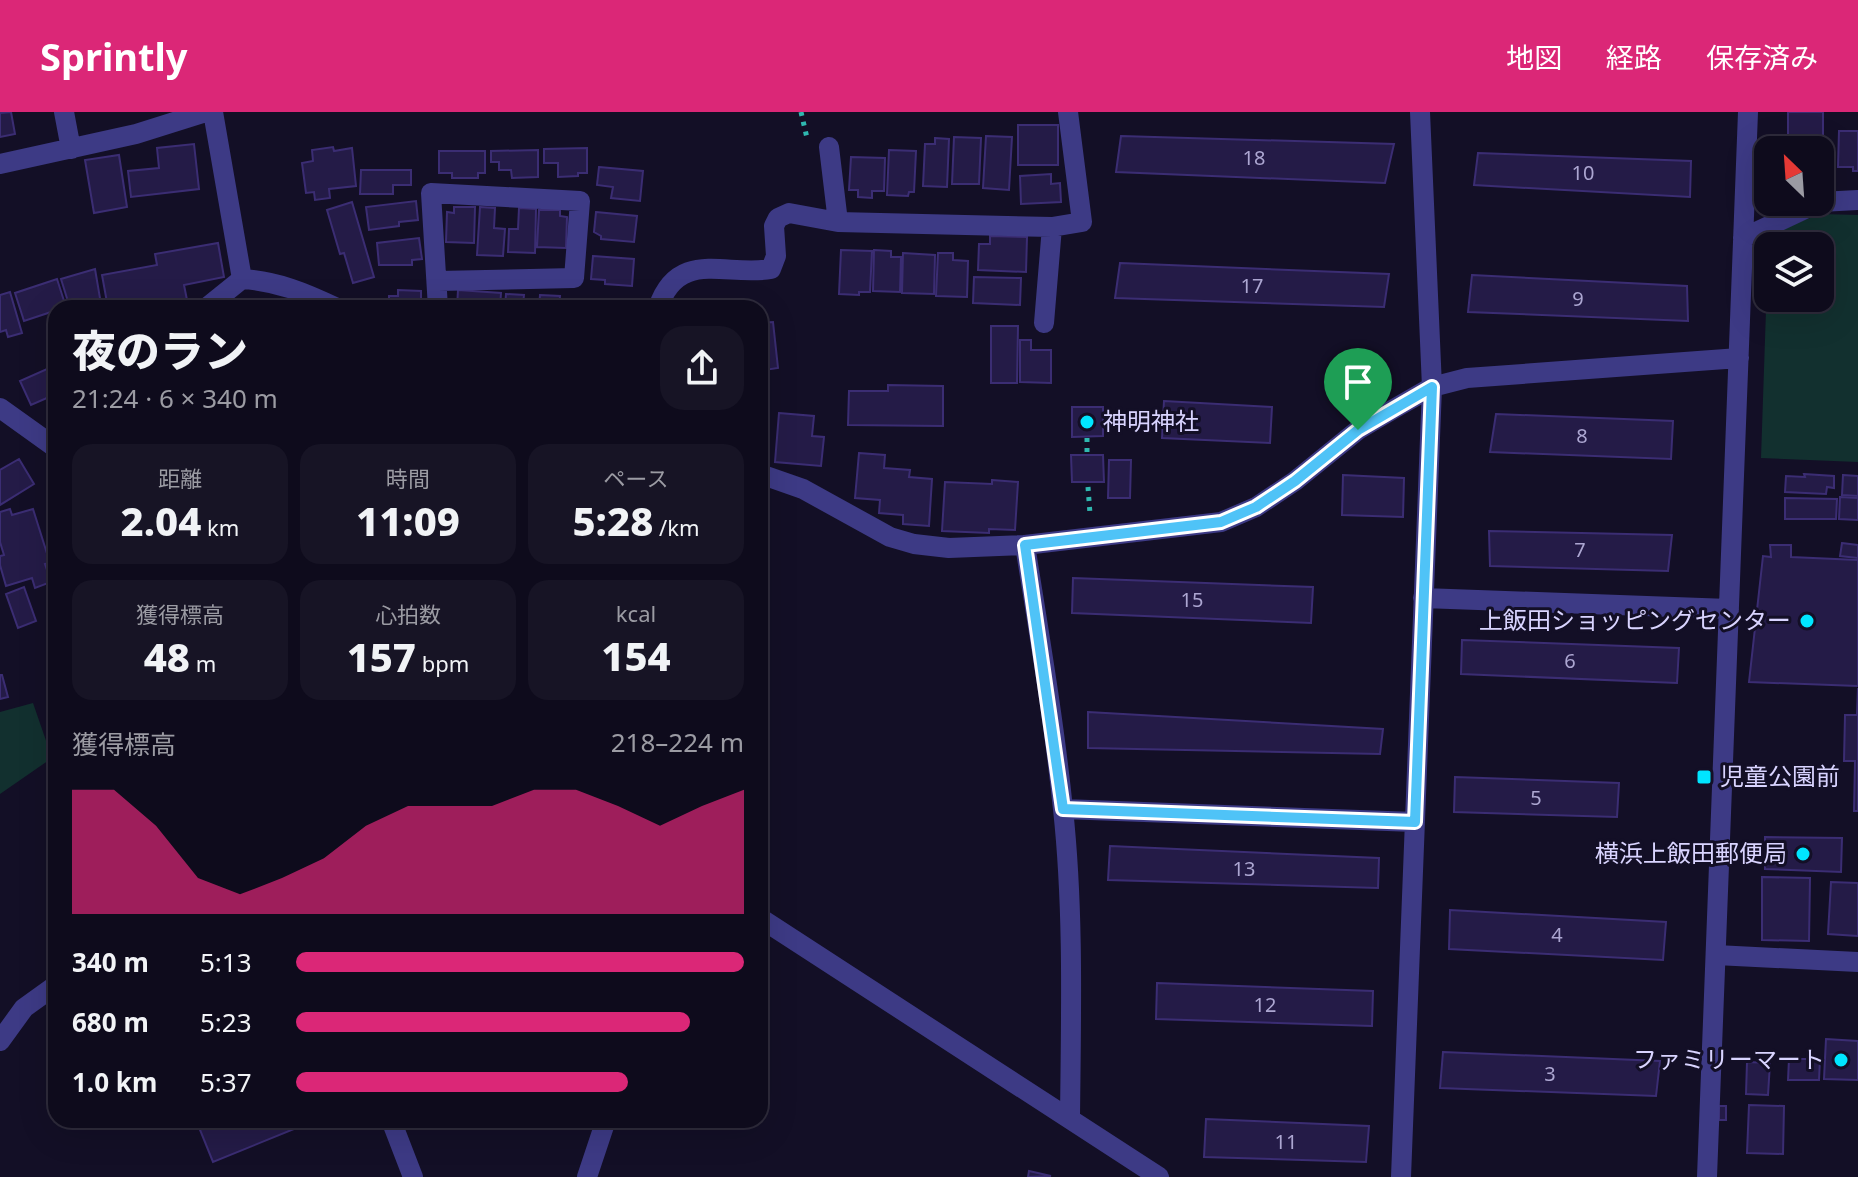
<!DOCTYPE html>
<html lang="ja">
<meta charset="utf-8">
<style>
:root{--surface:#0e0b1c;--page:#171425;--text:#f1f3f6;--muted:#9b9ba3;--line:#2e2b3b;--accent:#db2777}
body{margin:0;font-family:"Noto Sans","Noto Sans JP",sans-serif;background:var(--page);color:var(--text);height:100vh;display:flex;flex-direction:column;font-size:30px;white-space:nowrap}
*{box-sizing:border-box;margin:0}
p{font-size:26px;color:var(--muted)}
.icon{flex:none;width:44px;height:44px;fill:none;stroke:currentColor;stroke-width:2;stroke-linecap:round;stroke-linejoin:round}
.map{position:relative;flex:1;overflow:hidden}
.sheet{position:absolute;left:48px;top:188px;width:720px;height:828px;display:flex;flex-direction:column;background:var(--surface);border-radius:24px;box-shadow:0 8px 32px #0002,0 0 0 2px var(--line)}
.sheet>*{flex:none}
.needle{width:52px;rotate:335deg}
.controls{position:absolute;left:1754px;top:24px;display:grid;gap:16px}
.controls a{display:grid;place-items:center;width:80px;height:80px;border-radius:16px;background:var(--surface);box-shadow:0 8px 32px #0002,0 0 0 2px var(--line);font-size:40px}
.pin{position:absolute;display:grid;place-items:center;width:68px;height:68px;color:#fff;margin:-82px -34px;border-radius:50% 50% 50% 0;rotate:-45deg;box-shadow:0 0 8px #0007}
.pin .icon{rotate:45deg}
.round{display:grid;place-items:center;flex:none;width:84px;height:84px;border-radius:24px;background:var(--page)}
.headline{display:flex;align-items:center;justify-content:space-between;height:136px;padding:0 24px}
h1{font-size:44px;font-weight:800;line-height:60px}
.stats{display:grid;grid-template-columns:repeat(3,1fr);gap:12px;height:136px;padding:8px 24px}
.stats div{display:grid;align-content:center;border-radius:20px;background:var(--page);text-align:center}
.stats b{font-size:40px;font-weight:800}
.stats small{font-size:22px;font-weight:400}
.stats p{font-size:22px}
.chart{height:224px;padding:16px 24px}
.chart p{display:flex;justify-content:space-between}
.chart svg{width:100%;height:144px;margin-top:8px;fill:var(--accent);opacity:.7}
ul{padding:0 24px;list-style:none;font-size:26px}
li{display:grid;grid-template-columns:128px 96px 1fr;align-items:center;height:60px}
li i{height:20px;border-radius:10px;background:var(--accent)}
header{display:flex;align-items:center;gap:48px;box-sizing:border-box;height:112px;padding:0 40px;background:var(--accent);color:#fff}
header strong{font-size:38px}
nav{display:flex;gap:44px;margin-inline-start:auto;font-size:28px}
.map>svg:first-child{display:block}
.green{fill:#12302f}
.building{fill:#241b47;stroke:#3b2d73;stroke-width:2}
.lines{fill:none;stroke-linecap:round;stroke-linejoin:round}
.path{stroke:#2fb8b0;stroke-width:5;stroke-dasharray:4 6;stroke-linecap:butt}
.minor{stroke:#3d3a85;stroke-width:20}
.route-casing{stroke:#fff;stroke-width:16}
.route{stroke:#4fc3f7;stroke-width:10}
.poi-dot{fill:#00e5ff;stroke:#130f26;stroke-width:3}
.labels{text-anchor:middle;stroke-width:6;stroke-linejoin:round;paint-order:stroke}
.number-label{font-size:20px;fill:#aca6d1}
.poi-label{font-size:24px;fill:#d9d4ff;stroke:#130f26;text-anchor:end}
</style>
<header>
<strong>Sprintly</strong>
<nav><a>地図</a><a>経路</a><a>保存済み</a></nav>
</header>
<div class="map">
<svg width="1858" height="1065" viewBox="0 0 1858 1065">
<rect width="100%" height="100%" fill="#130f26"/>
<path class="green" d="M1821,102L1858,103V350L1761,346L1768,139V186H1820V134H1769L1771,120Z
M33,591L52,646L0,682V600Z"/>
<path class="building" d="M11,0L15,22L0,25V1Z
M1788,0H1823V31L1804,32V27H1788Z
M1018,13H1058V53H1018Z
M1839,19H1858V59H1853V55H1838Z
M986,24L1012,25L1009,78L983,76Z
M1121,24L1394,32L1385,71L1116,60Z
M954,25L981,26L979,72H952Z
M935,26L949,27L947,75L923,74L925,32H935Z
M194,32L199,77L131,85L128,59L159,56L157,36Z
M333,35L334,39L352,36L356,74L329,77L330,86L315,88L314,80L306,81L302,51L313,49L312,38Z
M587,36V61H578V64L558,65V51H544V37Z
M538,38V65L512,66L511,58H499V50H491V39Z
M889,38L916,39L914,80H909L908,84L887,83Z
M439,39H485V61H478V66H452V61H439Z
M1820,40H1828L1827,68H1820Z
M1478,41L1691,49L1690,85L1474,73Z
M119,43L127,95L94,101L85,48Z
M851,45L885,46L884,79H872V86L858,85V78H849Z
M599,55L643,59L640,89L611,86L613,75L597,73Z
M361,58H411V73H393V82H360Z
M1051,62V72L1060,71L1061,90L1021,92L1020,64Z
M416,89L418,108L399,110V114L369,118L366,95Z
M352,90L374,165L353,171L344,141L340,142L327,98Z
M454,95H475L474,131L446,130L447,100L454,101Z
M480,95L495,96L494,116L505,117L503,144L477,143Z
M519,96L536,97L535,141L508,140L509,117H518Z
M539,98H560V104L567,105L566,136L537,135Z
M596,100L637,104L634,130L601,127V124L594,120Z
M990,124L1027,125L1026,160L978,158L979,132H990Z
M419,126L422,147L412,148V153H379L377,131Z
M218,131L224,165L184,173L187,188L146,196H108L102,163L157,153L155,142Z
M841,138L872,139L870,180H859V183L839,182Z
M874,138L891,139V145H901L900,180L873,179Z
M903,141L935,143L934,182L902,181Z
M938,141H953V148L968,149L967,185L936,184Z
M593,144L634,147L632,174L605,172V168L591,167Z
M1120,151L1389,162L1384,195L1115,186Z
M95,157L101,192L87,196H70L61,167Z
M1472,163L1687,174L1688,209L1468,200Z
M974,165L1021,166L1020,193L973,191Z
M57,167L66,195L24,209L15,181Z
M398,178L421,179V196H389V184H398Z
M458,178L501,181L500,196H457Z
M10,180L22,221L8,225L6,218L0,220V183Z
M506,182L524,183L523,193L528,194V196H505Z
M540,183L560,184L559,196H539Z
M245,188L247,196H227L226,192Z
M773,210L778,256L764,258V264L760,265V211Z
M991,214H1018L1017,271H991Z
M1020,228H1031V238H1051V271L1020,270Z
M56,253V282L31,293L20,269Z
M888,273L943,274V314L848,313L849,279H888Z
M1164,289L1272,295L1270,331L1162,326Z
M1072,295H1103V324L1072,325Z
M779,301L814,304L812,324L824,325L821,354L775,350Z
M1496,302L1673,309L1671,347L1490,340Z
M859,341L885,343L884,356L910,358L909,365L932,367L929,414L903,412V403L879,401L880,388L855,386Z
M1071,343H1103L1104,370H1072Z
M19,347L34,372L0,393V358Z
M1109,348H1131L1130,386H1108Z
M1804,362L1834,364V376L1827,375L1826,382L1785,380L1786,364L1805,365Z
M1343,363L1404,366L1403,405L1342,403Z
M1843,363L1858,364V384L1842,383Z
M992,368L1018,370L1015,418L989,417V421L942,419L945,370L992,372Z
M1840,385L1858,386V408L1839,407Z
M1785,386L1837,387L1836,407H1785Z
M10,397L12,403L33,397L50,451L45,452L51,470L35,476L32,466L6,474L0,453V444L4,443L0,430V400Z
M1489,419L1672,423L1668,459L1490,454Z
M1842,431L1858,433V446L1840,444Z
M1770,433H1791V445L1858,448V574L1749,570L1763,444L1771,445Z
M1073,466L1313,475L1311,511L1072,501Z
M24,475L36,509L18,516L6,482Z
M1462,528L1679,536L1677,571L1461,562Z
M0,563H2L8,585L0,587Z
M1858,576V699H1854L1855,649H1844L1845,603H1857Z
M1088,600L1383,617L1380,642L1088,636Z
M1455,665L1619,671L1617,705L1454,700Z
M1765,725L1842,726L1841,760L1765,757Z
M1110,734L1379,746L1378,776L1108,768Z
M1762,765L1810,766L1809,829L1762,828Z
M1831,770L1858,771V824L1828,822Z
M1450,798L1666,810L1663,848L1449,837Z
M1157,871L1373,879L1372,914L1156,907Z
M1826,927L1858,929V968L1824,967Z
M1443,940L1660,949L1656,984L1440,976Z
M1789,947H1820L1819,968H1788Z
M1747,950L1770,951L1768,983L1746,982Z
M1749,993L1784,994L1783,1042L1747,1041Z
M1719,994H1726V1008H1719Z
M1206,1007L1369,1014L1366,1050L1204,1045Z
M196,1008H316L213,1050Z
M1029,1059L1051,1064L1028,1065Z"/>
<g class="lines">
<path class="path" d="M801,0L807,26
M1087,326V341
M1088,375L1090,402"/>
<path class="minor" d="M64,0L71,37
M213,0L242,167
M829,35L838,110
M0,52L136,22L206,0
M1820,90L1858,88
M1743,126L1820,90
M206,196L242,167C277,169 306,181 337,196
M438,196L431,81L580,89L574,166L438,169
M658,196C678,136 726,165 771,157L776,144L774,114L778,106L789,101L838,110L1052,115L1082,110L1068,0
M1044,211L1052,115
M0,296L56,336
M760,362L803,377L890,425L914,432L949,436L1025,433L1221,410L1256,395L1295,369L1358,318L1397,295L1432,275L1467,266L1739,246
M1025,433C1039,521 1054,609 1063,697C1074,799 1071,904 1070,1006
M1423,486L1729,497
M1063,697L1415,710
M760,806L1159,1065
M1716,843L1858,850
M0,929L24,896L56,873
M391,1008L413,1065
M587,1065L606,1008
M1401,1065L1432,275L1420,0
M1707,1065L1748,0"/>
</g>
<g class="lines">
<defs>
<path id="route" d="M1432,275L1415,710L1063,697L1025,433L1221,410L1256,395L1295,369L1358,318Z"/>
</defs>
<use href="#route" class="route-casing"/>
<use href="#route" class="route"/>
</g>
<g class="poi-dot">
<circle cx="1087" cy="310" r="8"/>
<circle cx="1807" cy="509" r="8"/>
<rect x="1696" y="657" width="16" height="16" rx="4"/>
<circle cx="1803" cy="742" r="8"/>
<circle cx="1841" cy="948" r="8"/>
</g>
<g class="labels">
<g class="number-label">
<text x="1254" y="53">18</text>
<text x="1583" y="68">10</text>
<text x="1252" y="181">17</text>
<text x="1578" y="194">9</text>
<text x="1582" y="331">8</text>
<text x="1580" y="445">7</text>
<text x="1192" y="495">15</text>
<text x="1570" y="556">6</text>
<text x="1536" y="693">5</text>
<text x="1244" y="764">13</text>
<text x="1557" y="830">4</text>
<text x="1265" y="900">12</text>
<text x="1550" y="969">3</text>
<text x="1286" y="1037">11</text>
</g>
<g class="poi-label">
<text x="1103" y="318" text-anchor="start">神明神社</text>
<text x="1791" y="517">上飯田ショッピングセンター</text>
<text x="1720" y="673" text-anchor="start">児童公園前</text>
<text x="1787" y="750">横浜上飯田郵便局</text>
<text x="1825" y="956">ファミリーマート</text>
</g>
</g>
</svg>
<div class="controls">
<a><svg class="needle" viewBox="-14 -14 28 28"><path d="M0-13l5 13h-10z" fill="#e53935"/><path d="M0 13l5-13h-10z" fill="#9b9ba3"/></svg></a>
<a><svg class="icon" aria-label="layers" viewBox="0 0 24 24"><path d="M12 4l9 5-9 5-9-5zM3 14l9 5 9-5"/></svg></a>
</div>
<div class="pin" style="left:1358px;top:318px;background:#1e9e55"><svg class="icon" aria-label="arrive" viewBox="0 0 24 24"><path d="M6 21V4h12l-3 4 3 4H6"/></svg></div>
<section class="sheet">
<div class="headline"><div><h1>夜のラン</h1><p>21:24 · 6 × 340 m</p></div><a class="round"><svg class="icon" aria-label="share" viewBox="0 0 24 24"><path d="M12 15V3M7 8l5-5 5 5M5 13v7h14v-7"/></svg></a></div>
<div class="stats">
<div><p>距離</p><b>2.04<small> km</small></b></div>
<div><p>時間</p><b>11:09</b></div>
<div><p>ペース</p><b>5:28<small> /km</small></b></div>
</div>
<div class="stats">
<div><p>獲得標高</p><b>48<small> m</small></b></div>
<div><p>心拍数</p><b>157<small> bpm</small></b></div>
<div><p>kcal</p><b>154</b></div>
</div>
<div class="chart"><p><span>獲得標高</span>218–224 m</p>
<svg viewBox="0 0 160 44" preserveAspectRatio="none"><path d="M0 44V6L10 6L20 17L30 33L40 38L50 33L60 27L70 17L80 11L90 11L100 11L110 6L120 6L130 11L140 17L150 11L160 6V44z"/></svg>
</div>
<ul>
<li><b>340 m</b>5:13<i style="width:100%"></i></li>
<li><b>680 m</b>5:23<i style="width:88%"></i></li>
<li><b>1.0 km</b>5:37<i style="width:74%"></i></li>
</ul>
</section>
</div>
